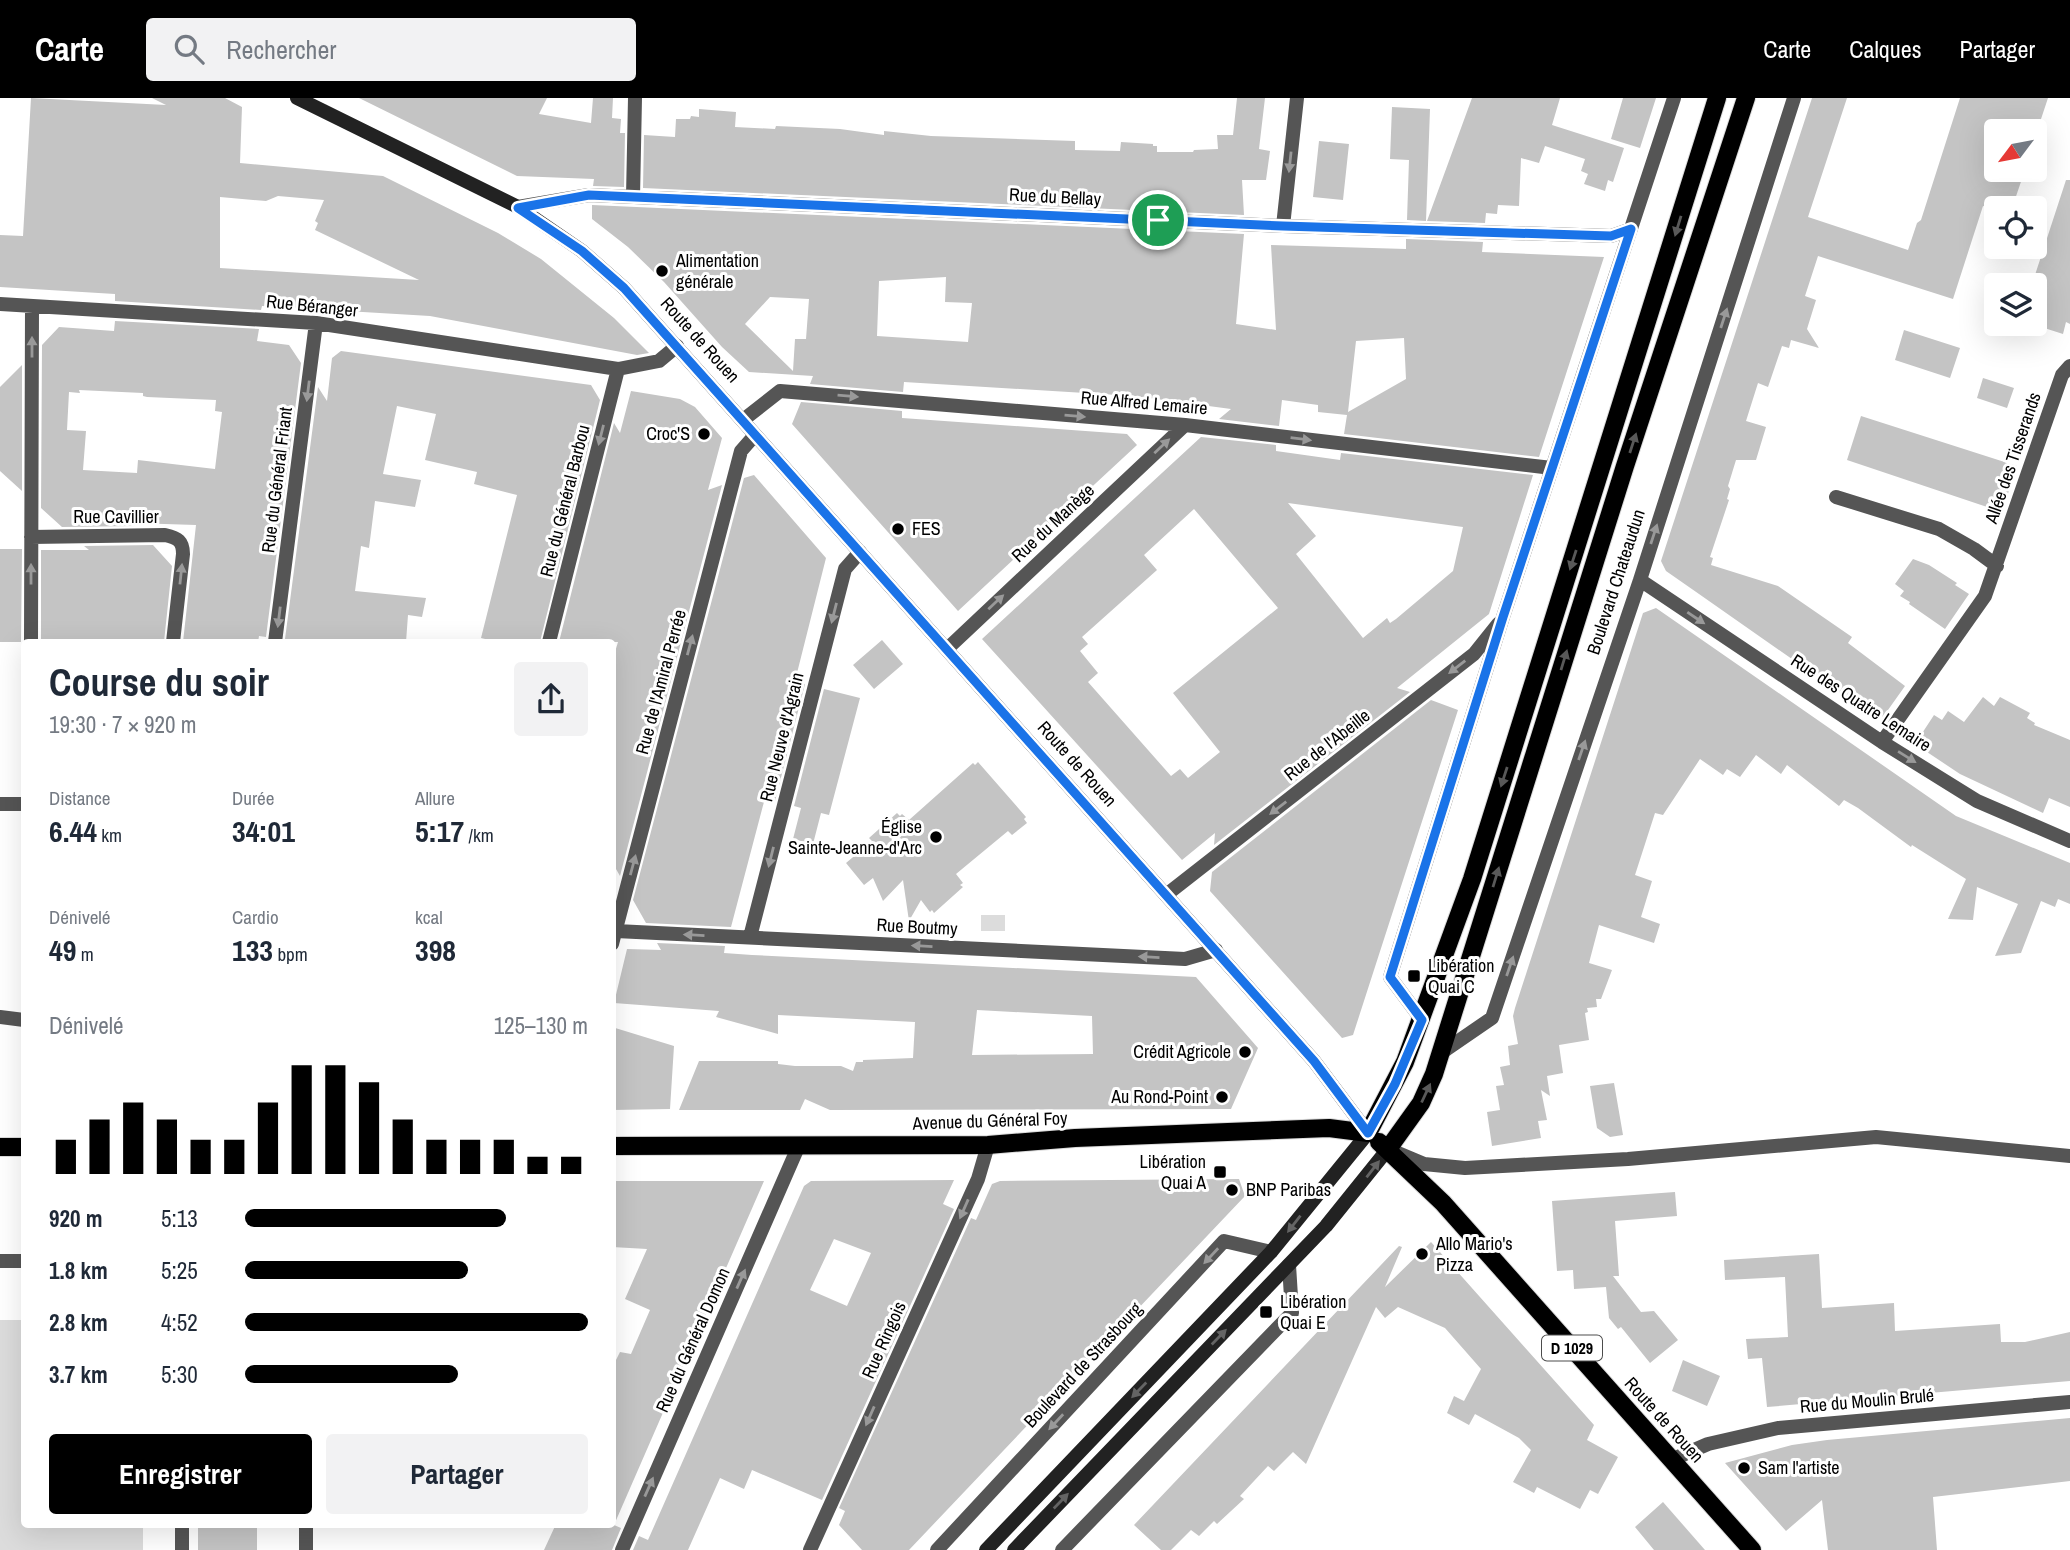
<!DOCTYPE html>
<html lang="fr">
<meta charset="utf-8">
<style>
:root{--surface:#fff;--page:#f2f2f3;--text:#1f2937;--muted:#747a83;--accent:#000}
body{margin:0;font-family:"Archivo Narrow",sans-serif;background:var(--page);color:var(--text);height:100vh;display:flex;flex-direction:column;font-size:26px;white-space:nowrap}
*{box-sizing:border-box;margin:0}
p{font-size:23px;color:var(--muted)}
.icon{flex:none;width:38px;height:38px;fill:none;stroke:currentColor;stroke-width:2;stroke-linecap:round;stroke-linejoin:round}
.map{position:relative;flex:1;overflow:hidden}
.panel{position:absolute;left:21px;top:541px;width:595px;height:889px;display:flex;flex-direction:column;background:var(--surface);border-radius:7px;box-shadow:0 7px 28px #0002}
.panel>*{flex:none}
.needle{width:46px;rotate:238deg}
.controls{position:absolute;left:1984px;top:21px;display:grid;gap:14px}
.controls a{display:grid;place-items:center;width:63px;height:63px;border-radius:7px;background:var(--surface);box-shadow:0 7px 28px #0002;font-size:35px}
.pin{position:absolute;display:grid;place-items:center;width:60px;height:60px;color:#fff;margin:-30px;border:4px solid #fff;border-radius:50%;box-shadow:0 2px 7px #0007}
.round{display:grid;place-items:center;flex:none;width:74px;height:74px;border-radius:7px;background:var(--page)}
.head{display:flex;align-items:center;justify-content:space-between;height:119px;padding:0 28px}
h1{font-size:38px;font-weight:800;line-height:52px}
.figures{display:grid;grid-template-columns:repeat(3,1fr);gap:10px;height:119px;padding:7px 28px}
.figures div{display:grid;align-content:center}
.figures b{font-size:30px;font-weight:800}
.figures small{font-size:19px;font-weight:400}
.figures p{font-size:19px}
.chart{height:196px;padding:14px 28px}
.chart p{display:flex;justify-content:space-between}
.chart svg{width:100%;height:126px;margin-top:7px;stroke:var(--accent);stroke-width:6}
.primary-button{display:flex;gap:14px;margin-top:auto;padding:14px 28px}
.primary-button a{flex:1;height:80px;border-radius:7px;background:var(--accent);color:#fff;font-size:28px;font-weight:800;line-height:80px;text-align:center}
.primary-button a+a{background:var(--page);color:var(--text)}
ul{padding:0 28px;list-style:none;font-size:23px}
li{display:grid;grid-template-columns:112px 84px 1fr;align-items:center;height:52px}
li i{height:18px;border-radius:9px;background:var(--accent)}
header{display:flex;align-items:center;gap:42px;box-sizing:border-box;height:98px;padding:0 35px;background:var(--accent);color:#fff}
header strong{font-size:33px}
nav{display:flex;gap:38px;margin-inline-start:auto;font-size:24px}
.search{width:490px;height:63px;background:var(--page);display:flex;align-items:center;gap:18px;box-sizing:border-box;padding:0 24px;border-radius:7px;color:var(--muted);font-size:26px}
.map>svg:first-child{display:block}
.green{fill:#dcdcdc}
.building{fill:#c4c4c4;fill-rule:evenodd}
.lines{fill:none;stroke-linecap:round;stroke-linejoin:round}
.primary-casing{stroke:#dbdbdb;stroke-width:20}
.street{stroke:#555;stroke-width:14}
.secondary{stroke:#222;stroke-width:14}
.primary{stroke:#000;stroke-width:18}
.oneway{fill:#999}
.oneway2{fill:#595959}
.oneway3{fill:#646464}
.route-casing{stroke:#fff;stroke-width:14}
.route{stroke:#1a73e8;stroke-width:9}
.poi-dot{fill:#000;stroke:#fff;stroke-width:2.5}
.labels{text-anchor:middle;stroke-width:6;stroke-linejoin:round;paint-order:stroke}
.shield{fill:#fff;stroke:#4c4c4c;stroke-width:2}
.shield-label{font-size:16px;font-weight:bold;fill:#000}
.street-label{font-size:18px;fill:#000;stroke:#fff}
.poi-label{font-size:18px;fill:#000;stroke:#fff;text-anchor:start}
</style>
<header>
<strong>Carte</strong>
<div class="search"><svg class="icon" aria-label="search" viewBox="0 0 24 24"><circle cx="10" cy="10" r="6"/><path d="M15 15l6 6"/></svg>Rechercher</div>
<nav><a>Carte</a><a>Calques</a><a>Partager</a></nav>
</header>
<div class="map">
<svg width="2070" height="1452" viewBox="0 0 2070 1452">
<rect width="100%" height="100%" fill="#fff"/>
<path class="green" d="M981,817H1005V833H981Z
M0,1222H24V1426H143V1452H0Z"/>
<path class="building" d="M31,0L166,7L152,0H225L242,9L240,65L383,78L498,135L541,161L614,220L649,255L637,257L430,218L262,208L261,212L115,203V196L0,189V137L23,138ZM278,98L324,102L315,123L318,125L315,132L419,182L220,170V99L266,103Z
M359,0H547L539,16L591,25L593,0H613L612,20L621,21L620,35H625L624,89L593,88L594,81L517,78Z
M1237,0H1265L1259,51L1270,53L1266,82H1242L1244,117L643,90L644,37L675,39L676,21H690L691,18L699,19V11L736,14L735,29L775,31L776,28L840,31L884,37V33L931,38L1075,43V52L1120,53L1121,44L1153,46V48H1157V54H1193L1194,52L1218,51L1217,37H1233Z
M1472,0H1560L1552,27L1624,50L1613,84L1608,82L1605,93L1584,86L1588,76L1581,73L1585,61L1545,48L1539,65L1521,60L1519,108L1498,107L1497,116L1486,115L1485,125L1427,123Z
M1623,0H1656L1640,50L1611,41Z
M1812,0H1847L1808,119L1908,152L1917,125L1921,122L1960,0H2048L2037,33H1997V72H2025L2012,110H1990L1983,108L1953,201L1818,158L1805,198L1816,202L1807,231L1819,250L1791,242L1789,250L1782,248L1768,289L1758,285L1746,323L1766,329L1756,362H1736L1728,388L1730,391L1727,401L1729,402L1710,459L1713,460L1711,467L1778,488L1852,539L1848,545L1905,588L1883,619L1874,613L1872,617L1699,496L1666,473L1661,463Z
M1392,9L1430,11L1426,123L1407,122L1409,62L1390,61Z
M1319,43L1349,46L1343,102L1313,99Z
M2066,82H2070V226L2066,224L2063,236L2035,227V177Z
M592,107L1244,136L1236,226L1276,232L1271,147L1406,151V141L1483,144L1482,154L1604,159L1539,359L1344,336L1347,317L1318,314V307L1282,302L1279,328L1219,321L1231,311L1134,298L904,284L903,294L810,286L813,278L749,274L722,249L664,184L628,149L592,121ZM946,179L945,204L972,205L968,244L877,238L879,183ZM770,199L809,201L806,241H795L793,273L745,226ZM1404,240L1406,281L1348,314L1356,243Z
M115,223L259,231L257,243L289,247L301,265L266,539L259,538L258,544H183L196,427L133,425L136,428L62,429L41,410L42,247L59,229L114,233ZM79,292L143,295V298L147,299L216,302L215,313L222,314L215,371L138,362L137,375L83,372L86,333L67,332L69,294L80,295Z
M1904,232L1960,250L1950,280L1895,262Z
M341,253L591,287L600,302L540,544H498L481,540L517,397L474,386L477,374L425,362L436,316L397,308L383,376L421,382L415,409L375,403L369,450L361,448L355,493L426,500L422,519L408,517L406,544H295V542L285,541L318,289L327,303L332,260Z
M22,267V393L0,373V289Z
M1983,280L2014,290L2007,310L1977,300Z
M631,293L680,301L695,309L722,340L708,392L722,387L620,778L612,764V564L618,544H559L614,325L620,335Z
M801,304L902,313V320L1127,336L1137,347L958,513L792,326Z
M1861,318L2017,368L2002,414L1847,362Z
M1201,339L1276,347V353L1340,362L1341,355L1533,377L1489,516L1397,590L1410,594L1214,747L1215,735L1182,762L982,541ZM1288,405L1463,429L1453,473L1396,521L1390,525L1387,520L1363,540L1296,456L1316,438ZM1194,411L1278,510L1173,595L1220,654L1188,680L1180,671L1171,678L1088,584L1098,575L1080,553L1088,546L1082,539L1157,472L1144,457Z
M754,377L826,460L795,583L805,586L775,703L765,700L731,829L646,825L633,802L744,380Z
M153,447L172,468L164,544H41V452H89L84,448Z
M0,451H22L21,544H0Z
M1913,461L1929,467L1957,485L1955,487L1969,496L1945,531L1909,506L1910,504L1900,498L1904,493L1895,486Z
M1656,510L1956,718L2070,765V806L2058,801L2055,809L2041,803L2021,855L1995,858L2018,806L1977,789L1973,822L1948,821L1966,781L1912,747L1911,749L1858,710L1844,702L1839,708L1787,667L1781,676L1756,657L1740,679L1727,671L1723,677L1700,661L1663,717L1655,715L1635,777L1652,783L1641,819L1660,826L1654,845L1599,827L1589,865L1612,872L1601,901H1596L1597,909L1587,910L1588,914L1585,915L1589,942L1559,947L1563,975L1547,978L1550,998L1541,992L1547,1022L1538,1023L1541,1040L1492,1048L1487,1014L1500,1012L1496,988L1504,987L1500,969L1510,967L1508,948L1518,946L1513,918L1515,910L1643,515Z
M882,542L903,566L874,591L853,567Z
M824,591L860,600L829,717L821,715L813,746L793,741L801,710L794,708Z
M1983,599L1994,608L2000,599L2030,615L2027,620L2035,625L2034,627L2070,642V709L2049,700L2043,715L1960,676L1915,646L1934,617L1942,622L1948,613L1964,624Z
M1431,602L1458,612L1353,937L1342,940L1210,793L1212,774Z
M978,664L1026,719L1024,721L1027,725L1012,737L1008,733L956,776L963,785L960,787L963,789L934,815L932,812L930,814L921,802L909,823L903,782L883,803L873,780L864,787L846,765L872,743L869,740L897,715L900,718L902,716L909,722L973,665L975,667Z
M657,845L725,848L724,855L752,857L1196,879L1258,950L1231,1011L830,1012L805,1001L800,1012H679L699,963H778V966L795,968H841L853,973L856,964H863V962L913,960L915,924L778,917V936L716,919L719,913L614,905L627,851L661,852ZM977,912L1092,918L1093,956L972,957Z
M612,929L674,948L670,1011L612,1012Z
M1614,985L1623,1037L1610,1039L1597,1030L1590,988Z
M1239,1081L1245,1098L909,1452H862L839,1427L845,1413L839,1410L971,1120L976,1122L992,1086L1000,1083Z
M954,1082L943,1106L954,1111L822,1402L752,1372L744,1391L720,1380L688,1452H633L639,1438L648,1442L804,1088L811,1083ZM834,1141L871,1155L847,1208L810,1192Z
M612,1083H764L614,1427L621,1430L612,1452H544L556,1426H612V1270L620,1254L631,1256L650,1212L625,1201L647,1151L612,1149Z
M1675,1094L1677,1118L1615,1123L1619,1178H1613L1641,1214L1654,1213L1678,1242L1650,1265L1621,1229L1618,1231L1609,1220L1606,1189L1574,1191L1573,1172L1557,1173L1552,1103Z
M1431,1144L1594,1327L1587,1342L1618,1359L1598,1396L1590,1392L1580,1411L1537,1389L1534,1395L1513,1384L1531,1352L1519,1340L1475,1316L1469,1327L1447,1315L1454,1298L1464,1303L1481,1271L1445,1230L1398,1209L1385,1220L1376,1209L1306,1366L1293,1354L1274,1373L1268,1368L1240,1398L1244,1401L1217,1426L1214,1423L1199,1438L1191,1432L1171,1452H1161L1134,1427L1399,1148L1402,1149L1385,1189Z
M1819,1156L1822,1210L1894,1205L1895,1233L2000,1226L2001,1244H2025L2070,1234V1283L1767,1309L1762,1260L1748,1261L1746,1241L1788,1239L1785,1179L1725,1182L1724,1162Z
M1683,1262L1720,1278L1707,1308L1672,1293Z
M2070,1320V1383L1933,1399L1937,1452H1828L1822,1402L1786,1433L1725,1365L1792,1347L1827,1342Z
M1663,1404L1705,1452H1654L1635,1429Z
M198,1426H257V1452H198Z"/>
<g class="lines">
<defs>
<path id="primary" d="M1368,1035L1405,964L1472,781L1717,0
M1379,1044L1443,1105L1752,1452
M612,1048L988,1047L1075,1040L1329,1030L1368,1035
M0,1049H24
M1388,1051L1421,1005L1434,976L1625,368L1746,0"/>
</defs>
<use href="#primary" class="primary-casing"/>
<path class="street" d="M633,99L635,0
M518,109L589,97L1283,128L1611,138L1631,131
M1283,128L1297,0
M0,206L316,225L618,271L659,263L677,248
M743,322L780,293L1185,327L1552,370
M1836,399L1939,431L1974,451L1997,468
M31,439L165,437C178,440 183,443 183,456L173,544
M1640,482L1882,644L1977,703L2070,743
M31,544L32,209
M275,544L316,225
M549,544L618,271
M947,551L1185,327
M1882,644L1985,498L2062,277L2070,268
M0,706H24
M1166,797L1474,556L1498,526
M616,833L1185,861L1216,852
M750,839L845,471L860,454
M612,846L741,353L755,337
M0,919L24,922
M1422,922L1390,879L1503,519L1674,0
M1441,955L1492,920L1640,482L1794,0
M1393,1053L1424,1066L1465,1070L1628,1061L1876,1039L2070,1058
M0,1163H24
M1671,1362L1708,1346L1778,1330L2070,1304
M182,1426V1452
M306,1426V1452
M622,1452L799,1047
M810,1452L978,1081L988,1047
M937,1452L1224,1143L1271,1154
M1062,1452L1292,1215L1289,1167"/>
<path class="secondary" d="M297,0L518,109L582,153L624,190L1314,963L1368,1035L1271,1154L986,1452
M1014,1452L1326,1128L1388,1051"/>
<use href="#primary" class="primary"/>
</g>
<defs><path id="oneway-solid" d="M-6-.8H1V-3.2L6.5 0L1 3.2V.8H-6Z" transform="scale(1.75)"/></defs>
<g class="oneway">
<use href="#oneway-solid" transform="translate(1290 64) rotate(96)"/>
<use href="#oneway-solid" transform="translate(1724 220) rotate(-72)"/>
<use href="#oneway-solid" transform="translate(32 249) rotate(-90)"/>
<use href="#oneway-solid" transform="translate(308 293) rotate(97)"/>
<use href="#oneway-solid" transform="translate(848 298) rotate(5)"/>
<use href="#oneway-solid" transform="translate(1075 318) rotate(5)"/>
<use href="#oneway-solid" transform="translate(601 337) rotate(104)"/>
<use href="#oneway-solid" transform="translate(1301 341) rotate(7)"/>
<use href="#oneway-solid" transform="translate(1162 348) rotate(-43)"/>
<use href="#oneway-solid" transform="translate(1654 436) rotate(-72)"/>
<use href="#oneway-solid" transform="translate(31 476) rotate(-90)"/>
<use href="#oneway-solid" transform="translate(181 476) rotate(-84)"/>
<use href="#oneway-solid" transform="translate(996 504) rotate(-43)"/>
<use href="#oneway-solid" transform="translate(834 515) rotate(104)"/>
<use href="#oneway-solid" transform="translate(279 519) rotate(97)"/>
<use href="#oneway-solid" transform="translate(1696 520) rotate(34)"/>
<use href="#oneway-solid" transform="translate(690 547) rotate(-75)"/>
<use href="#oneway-solid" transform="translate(1457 569) rotate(142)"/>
<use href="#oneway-solid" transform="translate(1582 652) rotate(-71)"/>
<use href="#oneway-solid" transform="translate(1907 659) rotate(32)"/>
<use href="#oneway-solid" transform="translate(1278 710) rotate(142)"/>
<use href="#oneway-solid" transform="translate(771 759) rotate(104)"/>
<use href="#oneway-solid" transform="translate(633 767) rotate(-75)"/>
<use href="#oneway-solid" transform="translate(694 837) rotate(-177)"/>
<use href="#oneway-solid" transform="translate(922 848) rotate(-177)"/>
<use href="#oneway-solid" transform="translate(1149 859) rotate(-177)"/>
<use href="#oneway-solid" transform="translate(1510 868) rotate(-71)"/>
<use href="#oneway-solid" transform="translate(964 1111) rotate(114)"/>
<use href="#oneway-solid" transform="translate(1211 1158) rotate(133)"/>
<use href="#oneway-solid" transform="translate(741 1181) rotate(-66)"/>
<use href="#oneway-solid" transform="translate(870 1318) rotate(114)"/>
<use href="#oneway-solid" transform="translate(1056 1324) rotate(133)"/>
<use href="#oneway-solid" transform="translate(649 1389) rotate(-66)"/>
</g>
<g class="oneway2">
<use href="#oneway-solid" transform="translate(1678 128) rotate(107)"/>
<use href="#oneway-solid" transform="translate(1633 345) rotate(-72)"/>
<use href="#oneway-solid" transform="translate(1573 462) rotate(108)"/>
<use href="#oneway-solid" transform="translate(1564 562) rotate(-73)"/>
<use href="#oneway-solid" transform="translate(1504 679) rotate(108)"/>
<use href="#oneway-solid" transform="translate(1496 779) rotate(-73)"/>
<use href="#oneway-solid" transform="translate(1426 995) rotate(-65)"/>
</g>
<g class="oneway3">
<use href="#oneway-solid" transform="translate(1373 1071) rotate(-52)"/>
<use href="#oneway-solid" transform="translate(1294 1126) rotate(128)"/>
<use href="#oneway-solid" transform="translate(1219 1239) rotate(-46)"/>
<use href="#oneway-solid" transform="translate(1139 1292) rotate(134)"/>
<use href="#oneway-solid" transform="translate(1061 1403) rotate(-46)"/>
</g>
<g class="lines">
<defs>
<path id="route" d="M589,97L1283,128L1611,138L1631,131L1503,519L1390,879L1422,922L1395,986L1368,1035L1314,963L624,190L582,153L518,110Z"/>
</defs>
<use href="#route" class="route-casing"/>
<use href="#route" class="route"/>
</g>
<g class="poi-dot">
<circle cx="662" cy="173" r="7"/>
<circle cx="704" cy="336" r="7"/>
<circle cx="898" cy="431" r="7"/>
<circle cx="936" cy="739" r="7"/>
<rect x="1407" y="871" width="14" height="14" rx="3.5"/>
<circle cx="1245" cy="954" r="7"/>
<circle cx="1222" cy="999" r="7"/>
<rect x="1213" y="1067" width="14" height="14" rx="3.5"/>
<circle cx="1232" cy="1092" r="7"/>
<circle cx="1422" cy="1156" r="7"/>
<rect x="1259" y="1207" width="14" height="14" rx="3.5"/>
<circle cx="1744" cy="1370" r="7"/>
</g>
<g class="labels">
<rect class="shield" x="1542" y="1237.5" width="60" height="25" rx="5"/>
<g class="shield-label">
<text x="1572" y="1256">D 1029</text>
</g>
<g class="street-label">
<text transform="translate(1055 99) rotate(3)" y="6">Rue du Bellay</text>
<text transform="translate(312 208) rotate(6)" y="6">Rue Béranger</text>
<text transform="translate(700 242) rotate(48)" y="6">Route de Rouen</text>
<text transform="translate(1144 305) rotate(5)" y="6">Rue Alfred Lemaire</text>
<text transform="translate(2013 360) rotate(-71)" y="6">Allée des Tisserands</text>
<text transform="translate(277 382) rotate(-83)" y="6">Rue du Général Friant</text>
<text transform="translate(565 403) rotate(-76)" y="6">Rue du Général Barbou</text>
<text x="116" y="425">Rue Cavillier</text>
<text transform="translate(1053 425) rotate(-43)" y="6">Rue du Manège</text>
<text transform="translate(1616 484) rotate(-72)" y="6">Boulevard Chateaudun</text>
<text transform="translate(661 584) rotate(-75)" y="6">Rue de l'Amiral Perrée</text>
<text transform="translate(1861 605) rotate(33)" y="6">Rue des Quatre Lemaire</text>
<text transform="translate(782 639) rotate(-76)" y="6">Rue Neuve d'Agrain</text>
<text transform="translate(1327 647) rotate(-38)" y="6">Rue de l'Abeille</text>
<text transform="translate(1077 666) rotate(48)" y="6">Route de Rouen</text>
<text transform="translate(917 829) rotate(3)" y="6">Rue Boutmy</text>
<text transform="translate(990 1023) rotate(-2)" y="6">Avenue du Général Foy</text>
<text transform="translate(693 1242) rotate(-66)" y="6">Rue du Général Domon</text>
<text transform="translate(884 1242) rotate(-66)" y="6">Rue Ringois</text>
<text transform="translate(1083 1267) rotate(-47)" y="6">Boulevard de Strasbourg</text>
<text transform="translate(1867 1303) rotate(-5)" y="6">Rue du Moulin Brulé</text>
<text transform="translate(1664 1322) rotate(48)" y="6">Route de Rouen</text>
</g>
<g class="poi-label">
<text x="676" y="169">Alimentation<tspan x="676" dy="21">générale</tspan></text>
<text x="690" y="342" text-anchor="end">Croc'S</text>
<text x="912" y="437">FES</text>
<text x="922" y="735" text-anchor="end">Église<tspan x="922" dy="21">Sainte-Jeanne-d'Arc</tspan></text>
<text x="1428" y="874">Libération<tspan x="1428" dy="21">Quai C</tspan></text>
<text x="1231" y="960" text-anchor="end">Crédit Agricole</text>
<text x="1208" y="1005" text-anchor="end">Au Rond-Point</text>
<text x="1206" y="1070" text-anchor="end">Libération<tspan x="1206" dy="21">Quai A</tspan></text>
<text x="1246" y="1098">BNP Paribas</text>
<text x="1436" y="1152">Allo Mario's<tspan x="1436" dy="21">Pizza</tspan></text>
<text x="1280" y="1210">Libération<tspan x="1280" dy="21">Quai E</tspan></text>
<text x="1758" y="1376">Sam l'artiste</text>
</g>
</g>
</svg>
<div class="controls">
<a><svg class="needle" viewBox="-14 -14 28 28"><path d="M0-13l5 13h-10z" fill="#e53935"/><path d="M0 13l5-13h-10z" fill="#747a83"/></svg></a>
<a><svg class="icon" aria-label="locate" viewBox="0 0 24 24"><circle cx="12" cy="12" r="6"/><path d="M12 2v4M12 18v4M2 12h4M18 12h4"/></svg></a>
<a><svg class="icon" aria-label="layers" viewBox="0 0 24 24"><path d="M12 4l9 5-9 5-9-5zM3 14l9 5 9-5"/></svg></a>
</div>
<div class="pin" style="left:1158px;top:122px;background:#1e9e55"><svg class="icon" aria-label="arrive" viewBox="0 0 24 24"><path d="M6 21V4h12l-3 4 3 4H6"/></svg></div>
<section class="panel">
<div class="head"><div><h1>Course du soir</h1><p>19:30 · 7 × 920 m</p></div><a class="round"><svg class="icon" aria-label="share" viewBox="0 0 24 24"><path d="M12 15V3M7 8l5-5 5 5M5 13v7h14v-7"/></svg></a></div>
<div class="figures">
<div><p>Distance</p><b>6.44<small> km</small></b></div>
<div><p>Durée</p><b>34:01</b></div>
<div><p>Allure</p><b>5:17<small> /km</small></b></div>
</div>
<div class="figures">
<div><p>Dénivelé</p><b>49<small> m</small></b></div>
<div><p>Cardio</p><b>133<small> bpm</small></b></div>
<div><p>kcal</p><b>398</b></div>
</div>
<div class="chart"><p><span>Dénivelé</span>125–130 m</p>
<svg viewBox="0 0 160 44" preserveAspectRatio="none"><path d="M5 44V32M15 44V25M25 44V19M35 44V25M45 44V32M55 44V32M65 44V19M75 44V6M85 44V6M95 44V12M105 44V25M115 44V32M125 44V32M135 44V32M145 44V38M155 44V38"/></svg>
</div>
<ul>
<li><b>920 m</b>5:13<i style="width:76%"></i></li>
<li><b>1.8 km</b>5:25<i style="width:65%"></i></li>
<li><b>2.8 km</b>4:52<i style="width:100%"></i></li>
<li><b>3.7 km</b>5:30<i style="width:62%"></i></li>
</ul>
<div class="primary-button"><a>Enregistrer</a><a>Partager</a></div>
</section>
</div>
